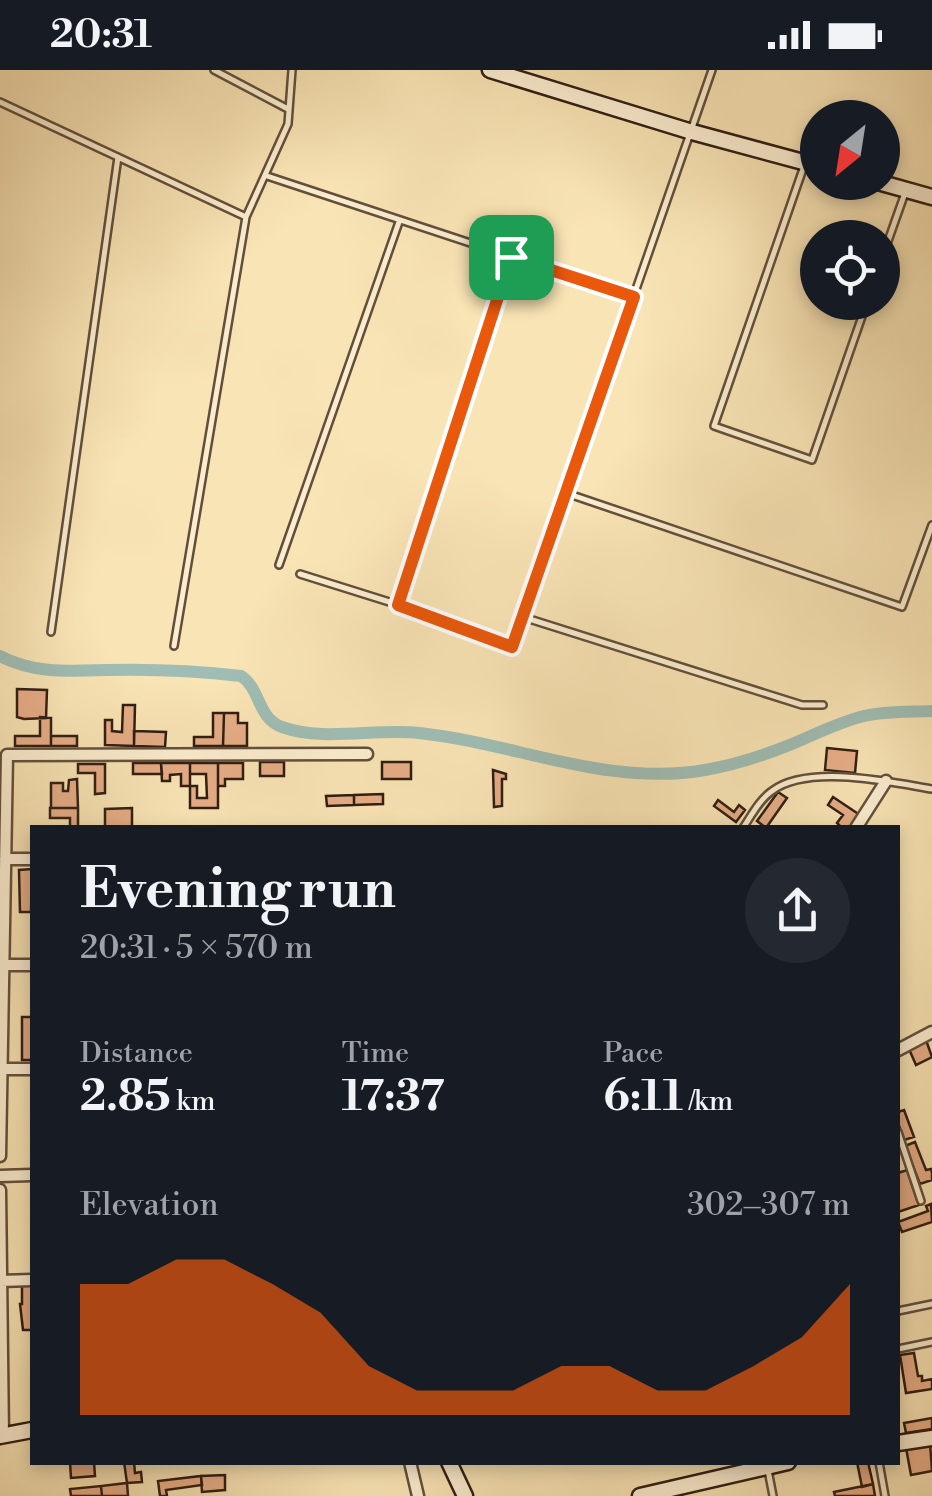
<!DOCTYPE html>
<meta charset="utf-8">
<style>
:root{--surface:#171b24;--page:#242831;--text:#f1f3f6;--muted:#9ea1a6;--accent:#ea580c}
body{margin:0;font-family:"Libre Bodoni",serif;background:var(--page);color:var(--text);height:100vh;display:flex;flex-direction:column;font-size:38px;white-space:nowrap}
*{box-sizing:border-box;margin:0}
p{font-size:32px;color:var(--muted)}
.icon{flex:none;width:55px;height:55px;fill:none;stroke:currentColor;stroke-width:2;stroke-linecap:round;stroke-linejoin:round}
.map{position:relative;flex:1;overflow:hidden}
.panel{position:absolute;left:30px;top:755px;width:870px;height:640px;display:flex;flex-direction:column;background:var(--surface);border-radius:0px;box-shadow:0 5px 15px #0003}
.panel>*{flex:none}
.needle{width:65px;rotate:210deg}
.controls{position:absolute;left:800px;top:30px;display:grid;gap:20px}
.controls a{display:grid;place-items:center;width:100px;height:100px;border-radius:50%;background:var(--surface);box-shadow:0 5px 15px #0003;font-size:50px}
.pin{position:absolute;display:grid;place-items:center;width:85px;height:85px;color:#fff;margin:-42px;border-radius:20px;box-shadow:0 5px 15px #0006}
.round{display:grid;place-items:center;flex:none;width:105px;height:105px;border-radius:52px;background:var(--page)}
.overview{display:flex;align-items:center;justify-content:space-between;height:170px;padding:0 50px}
h1{font-size:55px;font-weight:800;line-height:75px}
.figures{display:grid;grid-template-columns:repeat(3,1fr);gap:15px;height:170px;padding:10px 50px}
.figures div{display:grid;align-content:center}
.figures b{font-size:42px;font-weight:800}
.figures small{font-size:28px;font-weight:400}
.figures p{font-size:28px}
.chart{height:280px;padding:20px 50px}
.chart p{display:flex;justify-content:space-between}
.chart svg{width:100%;height:180px;margin-top:10px;fill:var(--accent);opacity:.7}
.status{display:flex;justify-content:space-between;align-items:center;height:70px;padding:0 50px;background:var(--surface);direction:ltr}
.status svg{height:28px;fill:currentColor}
.map>svg:first-child{display:block}
.lines{fill:none;stroke-linecap:round;stroke-linejoin:round}
.canal{stroke:#9fbdb4;stroke-width:12}
.building{fill:#e6ad86;stroke:#301d12;stroke-width:2.5}
.lane-casing{stroke:#624f3b;stroke-width:10}
.street-casing{stroke:#624f3b;stroke-width:15}
.secondary-casing{stroke:#301d12;stroke-width:19}
.lane{stroke:#fbedcf;stroke-width:5}
.street{stroke:#fbedcf;stroke-width:10}
.secondary{stroke:#fbedcf;stroke-width:14}
.route-casing{stroke:#fff;stroke-width:20}
.route{stroke:#ea580c;stroke-width:12}
</style>
<div class="status"><b>20:31</b><svg viewBox="0 0 49 12"><path d="M0 12V9h3v3zM5 12V6h3v6zM10 12V3h3v9zM15 12V0h3v12zM26 1h20v11H26zM47 4h2v5h-2z"/></svg></div>
<div class="map">
<svg width="932" height="1426" viewBox="0 0 932 1426">
<rect width="100%" height="100%" fill="#f9e4b5"/>
<filter id="stains"><feTurbulence type="fractalNoise" baseFrequency=".002" numOctaves="4"/><feColorMatrix values="0 0 0 0 .2 0 0 0 0 .09 0 0 0 0 .02 0 0 0 .5 -.17"/></filter>
<radialGradient id="worn" r=".72"><stop offset=".6" stop-color="#630" stop-opacity="0"/><stop offset="1" stop-color="#630" stop-opacity=".3"/></radialGradient>
<g class="lines">
<path class="canal" d="M0,586C34,604 70,601 107,600C150,599 198,601 241,606C261,619 257,648 282,657C324,672 375,658 419,663C515,673 606,717 705,700C733,695 765,685 792,674C816,664 839,652 864,646C885,641 910,642 932,641"/>
</g>
<path class="building" d="M17,619L47,620L46,648L24,649L17,647Z
M123,635H135L134,676L105,675V650H112V661L122,662Z
M213,643H224L223,676H194V667H213Z
M224,643H238V653H247V676H223Z
M40,647L51,648V676H15V666H40Z
M134,661L166,662L165,677L134,676Z
M51,666H77V676H51Z
M827,678L857,681L855,703L825,700Z
M260,692H284V706H260Z
M382,692H411V709H382Z
M133,693H161L162,704H133Z
M161,693H190V716H181V704L170,705V711H162Z
M190,693H218V738H190V716H197V728H207L206,704H190Z
M218,693H243V709H225V716H218Z
M78,694H105V723L95,724V703H78Z
M493,700L506,704V709H502V736L494,737Z
M77,709L78,738H51V713H63V721H68L69,710Z
M778,722L787,728L766,758L757,751Z
M383,724V734L354,735V725Z
M354,725V735L327,736L326,726Z
M833,727L860,745L851,758H842L837,753L843,745L828,735Z
M718,730L734,742L739,735L745,740L736,752L714,736Z
M50,738H78V758H70V748H50Z
M132,738V758H105V739Z
M32,799L31,842H20L19,800Z
M22,947H32V990H22Z
M926,970L932,987L916,995L909,979Z
M904,1040L914,1067L904,1070L898,1053V1042Z
M915,1072L926,1100L931,1099L932,1103V1110L920,1114L905,1076Z
M907,1100L919,1135L898,1142V1103Z
M931,1134L932,1152L902,1162L898,1152L928,1141L926,1136Z
M22,1215L32,1216V1260H23L20,1234H22Z
M914,1283L918,1306H922V1311L932,1309V1319L906,1323L900,1285Z
M932,1348V1359L906,1363L904,1353Z
M930,1373L932,1401L911,1405L906,1378Z
M70,1392H94L95,1406L71,1408Z
M124,1392H134L135,1403L141,1402L142,1412L127,1413Z
M857,1392H868L873,1414L862,1417Z
M225,1405V1420L202,1422L201,1406Z
M201,1406L202,1415L166,1420L167,1426H160L158,1411Z
M127,1413L128,1426H102L101,1416Z
M873,1414L875,1426H835L834,1422Z
M101,1416L102,1426H71L70,1419Z"/>
<g class="lines">
<defs>
<path id="lane" d="M214,0L288,39
M0,32L246,147
M804,96L714,356L812,390L867,232
M267,106L634,227
M882,188L905,123
M566,423L902,537L932,455
M279,495L399,152
M300,504L399,535L512,577L712,0
M399,535L511,187
M523,547L802,635H823
M51,562L118,87
M174,576L246,147L288,54L292,0
M743,758C751,746 760,729 772,721C808,694 890,712 932,719
M898,1062L921,1131
M898,1241L932,1234
M898,1279L932,1272
M879,1392L885,1426
M768,1400L773,1426"/>
<path id="street" d="M856,758L886,711
M5,789H32
M3,895H32
M898,980L932,962
M2,999H32
M0,1086L7,685L367,684
M0,1106L32,1105
M0,1120L3,1366
M0,1211L32,1210
M410,1392L418,1426"/>
<path id="secondary" d="M490,0L692,62L818,96
M878,112L932,127
M0,1366L32,1360
M898,1373L932,1368
M449,1392L465,1426
M640,1426L788,1392"/>
</defs>
<use href="#lane" class="lane-casing"/>
<use href="#street" class="street-casing"/>
<use href="#secondary" class="secondary-casing"/>
<use href="#lane" class="lane"/>
<use href="#street" class="street"/>
<use href="#secondary" class="secondary"/>
</g>
<g class="lines">
<defs>
<path id="route" d="M511,187L634,227L512,577L398,535Z"/>
</defs>
<use href="#route" class="route-casing"/>
<use href="#route" class="route"/>
</g>
<rect width="100%" height="100%" filter="url(#stains)"/>
<rect width="100%" height="100%" fill="url(#worn)"/>
</svg>
<div class="controls">
<a><svg class="needle" viewBox="-14 -14 28 28"><path d="M0-13l5 13h-10z" fill="#e53935"/><path d="M0 13l5-13h-10z" fill="#9ea1a6"/></svg></a>
<a><svg class="icon" aria-label="locate" viewBox="0 0 24 24"><circle cx="12" cy="12" r="6"/><path d="M12 2v4M12 18v4M2 12h4M18 12h4"/></svg></a>
</div>
<div class="pin" style="left:511px;top:187px;background:#1e9e55"><svg class="icon" aria-label="arrive" viewBox="0 0 24 24"><path d="M6 21V4h12l-3 4 3 4H6"/></svg></div>
<section class="panel">
<div class="overview"><div><h1>Evening run</h1><p>20:31 · 5 × 570 m</p></div><a class="round"><svg class="icon" aria-label="share" viewBox="0 0 24 24"><path d="M12 15V3M7 8l5-5 5 5M5 13v7h14v-7"/></svg></a></div>
<div class="figures">
<div><p>Distance</p><b>2.85<small> km</small></b></div>
<div><p>Time</p><b>17:37</b></div>
<div><p>Pace</p><b>6:11<small> /km</small></b></div>
</div>
<div class="chart"><p><span>Elevation</span>302–307 m</p>
<svg viewBox="0 0 160 44" preserveAspectRatio="none"><path d="M0 44V12L10 12L20 6L30 6L40 12L50 19L60 32L70 38L80 38L90 38L100 32L110 32L120 38L130 38L140 32L150 25L160 12V44z"/></svg>
</div>
</section>
</div>
